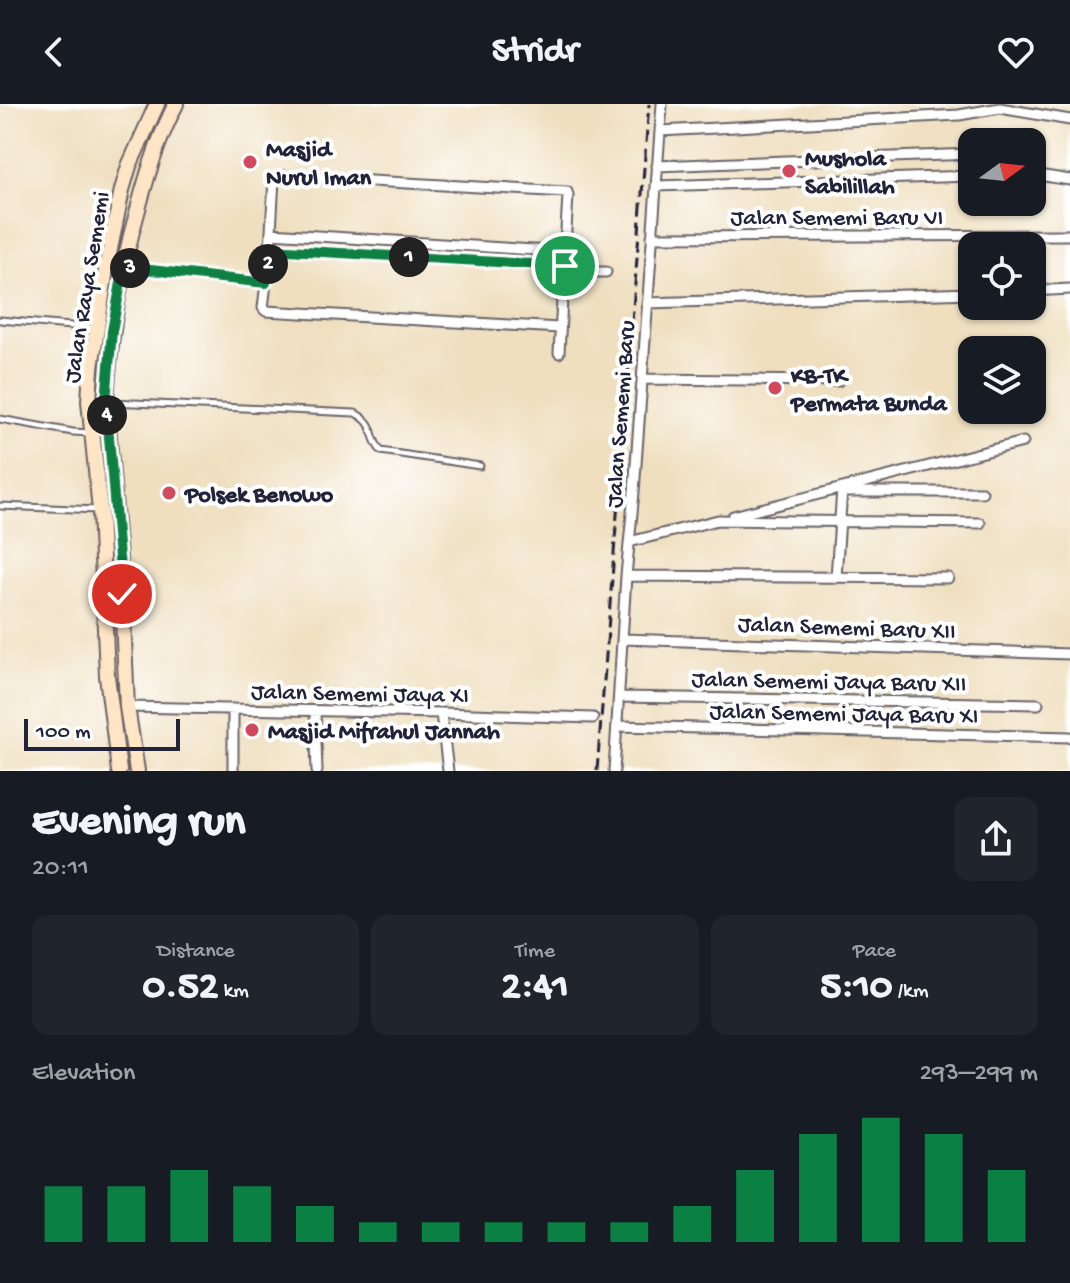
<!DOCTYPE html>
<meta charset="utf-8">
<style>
:root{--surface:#171b24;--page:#20242c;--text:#f1f3f6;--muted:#9ea1a6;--accent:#0b8043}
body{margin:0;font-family:"Gochi Hand",sans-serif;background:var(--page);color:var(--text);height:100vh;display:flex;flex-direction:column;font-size:30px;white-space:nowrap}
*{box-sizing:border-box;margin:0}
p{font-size:26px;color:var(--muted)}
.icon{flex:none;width:44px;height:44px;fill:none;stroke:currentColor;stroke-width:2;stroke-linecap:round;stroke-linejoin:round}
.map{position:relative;height:667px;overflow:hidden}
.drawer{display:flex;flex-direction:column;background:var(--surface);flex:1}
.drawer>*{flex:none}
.needle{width:52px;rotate:75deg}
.fabs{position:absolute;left:958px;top:24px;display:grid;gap:16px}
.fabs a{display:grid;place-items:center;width:88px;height:88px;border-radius:16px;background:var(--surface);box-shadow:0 2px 6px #0004;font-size:40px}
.scale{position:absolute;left:24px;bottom:20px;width:156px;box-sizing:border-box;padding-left:8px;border:4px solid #22223b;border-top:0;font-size:22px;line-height:28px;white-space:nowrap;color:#22223b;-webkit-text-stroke:6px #fff;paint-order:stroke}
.pin{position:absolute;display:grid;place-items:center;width:68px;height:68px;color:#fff;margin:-34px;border:4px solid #fff;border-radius:50%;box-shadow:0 2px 8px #0007}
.km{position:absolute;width:40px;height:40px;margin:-20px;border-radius:50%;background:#222;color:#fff;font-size:22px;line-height:40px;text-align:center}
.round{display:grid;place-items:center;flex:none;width:84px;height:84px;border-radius:16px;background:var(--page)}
.overview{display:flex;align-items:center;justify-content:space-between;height:136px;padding:0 32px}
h1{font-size:44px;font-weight:800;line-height:60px}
.stats{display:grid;grid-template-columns:repeat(3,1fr);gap:12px;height:136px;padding:8px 32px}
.stats div{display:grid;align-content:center;border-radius:16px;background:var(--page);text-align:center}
.stats b{font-size:40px;font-weight:800}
.stats small{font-size:22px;font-weight:400}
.stats p{font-size:22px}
.chart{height:224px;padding:16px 32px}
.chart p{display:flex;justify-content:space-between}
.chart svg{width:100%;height:144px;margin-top:8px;stroke:var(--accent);stroke-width:6}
header{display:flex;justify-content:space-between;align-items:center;height:104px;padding:0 32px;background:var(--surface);font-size:36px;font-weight:800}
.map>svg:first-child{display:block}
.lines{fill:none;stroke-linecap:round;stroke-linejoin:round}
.service-casing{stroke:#6a6469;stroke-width:9}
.minor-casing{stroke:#6a6469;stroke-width:13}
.secondary-casing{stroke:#6a6469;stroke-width:18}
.service{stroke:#fff;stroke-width:5}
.minor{stroke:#fff;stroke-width:9}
.secondary{stroke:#fee5c5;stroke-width:14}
.rail{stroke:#22223b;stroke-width:3;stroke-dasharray:12 6;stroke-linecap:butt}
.route-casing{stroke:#fff;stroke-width:16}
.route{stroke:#0b8043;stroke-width:10}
.poi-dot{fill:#d1495b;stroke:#fff;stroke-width:3}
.labels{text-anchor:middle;stroke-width:8;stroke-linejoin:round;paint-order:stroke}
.poi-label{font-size:24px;font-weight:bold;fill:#22223b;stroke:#fff;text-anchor:start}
.street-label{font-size:24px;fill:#22223b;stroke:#fff}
</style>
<header><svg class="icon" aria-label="back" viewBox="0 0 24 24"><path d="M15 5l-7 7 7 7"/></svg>Stridr<svg class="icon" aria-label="heart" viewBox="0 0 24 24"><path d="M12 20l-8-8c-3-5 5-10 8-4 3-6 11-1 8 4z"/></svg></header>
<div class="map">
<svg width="1070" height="667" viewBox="0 0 1070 667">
<rect width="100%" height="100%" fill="#fff"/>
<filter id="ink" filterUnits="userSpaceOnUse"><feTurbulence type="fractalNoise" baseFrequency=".0125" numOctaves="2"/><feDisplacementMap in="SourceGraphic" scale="16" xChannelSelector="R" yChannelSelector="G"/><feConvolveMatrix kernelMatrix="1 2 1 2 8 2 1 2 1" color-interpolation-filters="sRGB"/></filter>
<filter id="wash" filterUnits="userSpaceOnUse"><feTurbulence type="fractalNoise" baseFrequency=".006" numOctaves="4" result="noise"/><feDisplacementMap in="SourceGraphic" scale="32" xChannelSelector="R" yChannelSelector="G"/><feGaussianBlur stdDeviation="1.8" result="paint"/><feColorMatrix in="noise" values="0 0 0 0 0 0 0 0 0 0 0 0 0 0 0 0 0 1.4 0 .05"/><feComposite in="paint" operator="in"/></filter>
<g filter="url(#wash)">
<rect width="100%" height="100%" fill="#efdfbf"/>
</g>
<g filter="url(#ink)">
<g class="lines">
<defs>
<path id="service" d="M0,216L95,224
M90,297L355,309C378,321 367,330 381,347L480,362
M0,315L73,328L108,330
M0,402L99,406"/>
<path id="minor" d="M660,27L959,11L1000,4L1070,16
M657,62L972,50
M1032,70L1070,76
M656,82L972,72
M271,129L565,148
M652,133L1070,131
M270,145L565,162
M124,163L266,179
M564,168H606
M1032,187L1070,185
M647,199L972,189
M559,249L568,91L567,88L281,72L274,75L270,145L263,204L266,207L560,224
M642,275L838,277
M845,388H982
M733,412L1023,338
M629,438L718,416L980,419
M626,472L948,474
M836,474L842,385
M623,535L1070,550
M619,593L1038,600
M127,603L441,609L593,614
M233,605V667
M315,607L317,667
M441,609L448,667
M617,622L1070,633
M614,667L626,472L634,388L662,0"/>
<path id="secondary" d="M119,667L107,572L100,406L89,297L91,264L106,165L122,86L129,62L157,0
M137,667L127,603L122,490L106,297C110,230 121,163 140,98C149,64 160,31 176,0"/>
</defs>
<use href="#service" class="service-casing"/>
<use href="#minor" class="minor-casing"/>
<use href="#secondary" class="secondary-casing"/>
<use href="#service" class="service"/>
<use href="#minor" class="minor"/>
<use href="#secondary" class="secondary"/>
<path class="rail" d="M597,667L649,0"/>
</g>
</g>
<g class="lines" filter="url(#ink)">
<defs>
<path id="route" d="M122,490L106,297L112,227L124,163L266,179L270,145L565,162"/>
</defs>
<use href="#route" class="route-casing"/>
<use href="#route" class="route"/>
</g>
<g class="poi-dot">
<circle cx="250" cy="58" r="8"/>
<circle cx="789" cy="67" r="8"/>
<circle cx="775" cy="284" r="8"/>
<circle cx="169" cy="389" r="8"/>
<circle cx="252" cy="626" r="8"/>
</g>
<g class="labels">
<g class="poi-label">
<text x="266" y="52">Masjid<tspan x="266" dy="28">Nurul Iman</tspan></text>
<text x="805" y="61">Mushola<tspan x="805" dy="28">Sabilillah</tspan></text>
<text x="791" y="278">KB-TK<tspan x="791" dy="28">Permata Bunda</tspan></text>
<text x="185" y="397">Polsek Benowo</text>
<text x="268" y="634">Masjid Mifrahul Jannah</text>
</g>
<g class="street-label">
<text x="837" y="120">Jalan Sememi Baru VI</text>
<text transform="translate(85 183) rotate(-81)" y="8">Jalan Raya Sememi</text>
<text transform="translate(619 310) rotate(-86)" y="8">Jalan Sememi Baru</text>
<text transform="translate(847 522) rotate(2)" y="8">Jalan Sememi Baru XII</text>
<text transform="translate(829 576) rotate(1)" y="8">Jalan Sememi Jaya Baru XII</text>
<text transform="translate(360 588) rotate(1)" y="8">Jalan Sememi Jaya XI</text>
<text transform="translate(844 608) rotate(1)" y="8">Jalan Sememi Jaya Baru XI</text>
</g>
</g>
</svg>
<div class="fabs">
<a><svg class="needle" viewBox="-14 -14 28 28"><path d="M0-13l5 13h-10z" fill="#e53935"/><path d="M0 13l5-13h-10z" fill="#9ea1a6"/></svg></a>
<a><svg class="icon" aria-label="locate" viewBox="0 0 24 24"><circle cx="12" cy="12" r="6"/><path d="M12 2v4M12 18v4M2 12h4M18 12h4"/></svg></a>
<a><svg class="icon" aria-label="layers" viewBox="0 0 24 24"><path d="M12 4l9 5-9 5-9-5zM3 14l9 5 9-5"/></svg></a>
</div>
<div class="scale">100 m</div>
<div class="pin" style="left:565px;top:162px;background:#1e9e55"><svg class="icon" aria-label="arrive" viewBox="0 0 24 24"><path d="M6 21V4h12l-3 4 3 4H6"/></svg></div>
<div class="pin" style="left:122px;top:490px;background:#d93025"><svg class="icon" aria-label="check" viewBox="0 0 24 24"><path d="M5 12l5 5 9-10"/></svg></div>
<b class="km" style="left:409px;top:153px">1</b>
<b class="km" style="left:268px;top:160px">2</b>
<b class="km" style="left:130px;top:164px">3</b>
<b class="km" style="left:107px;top:311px">4</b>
</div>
<section class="drawer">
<div class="overview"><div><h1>Evening run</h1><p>20:11</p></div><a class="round"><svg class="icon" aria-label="share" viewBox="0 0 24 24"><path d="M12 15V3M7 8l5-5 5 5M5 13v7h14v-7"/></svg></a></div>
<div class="stats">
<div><p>Distance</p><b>0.52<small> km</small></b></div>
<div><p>Time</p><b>2:41</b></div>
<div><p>Pace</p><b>5:10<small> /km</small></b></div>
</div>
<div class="chart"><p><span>Elevation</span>293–299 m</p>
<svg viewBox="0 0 160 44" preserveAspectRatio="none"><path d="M5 44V27M15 44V27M25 44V22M35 44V27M45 44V33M55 44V38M65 44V38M75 44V38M85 44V38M95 44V38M105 44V33M115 44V22M125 44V11M135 44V6M145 44V11M155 44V22"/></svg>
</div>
</section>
